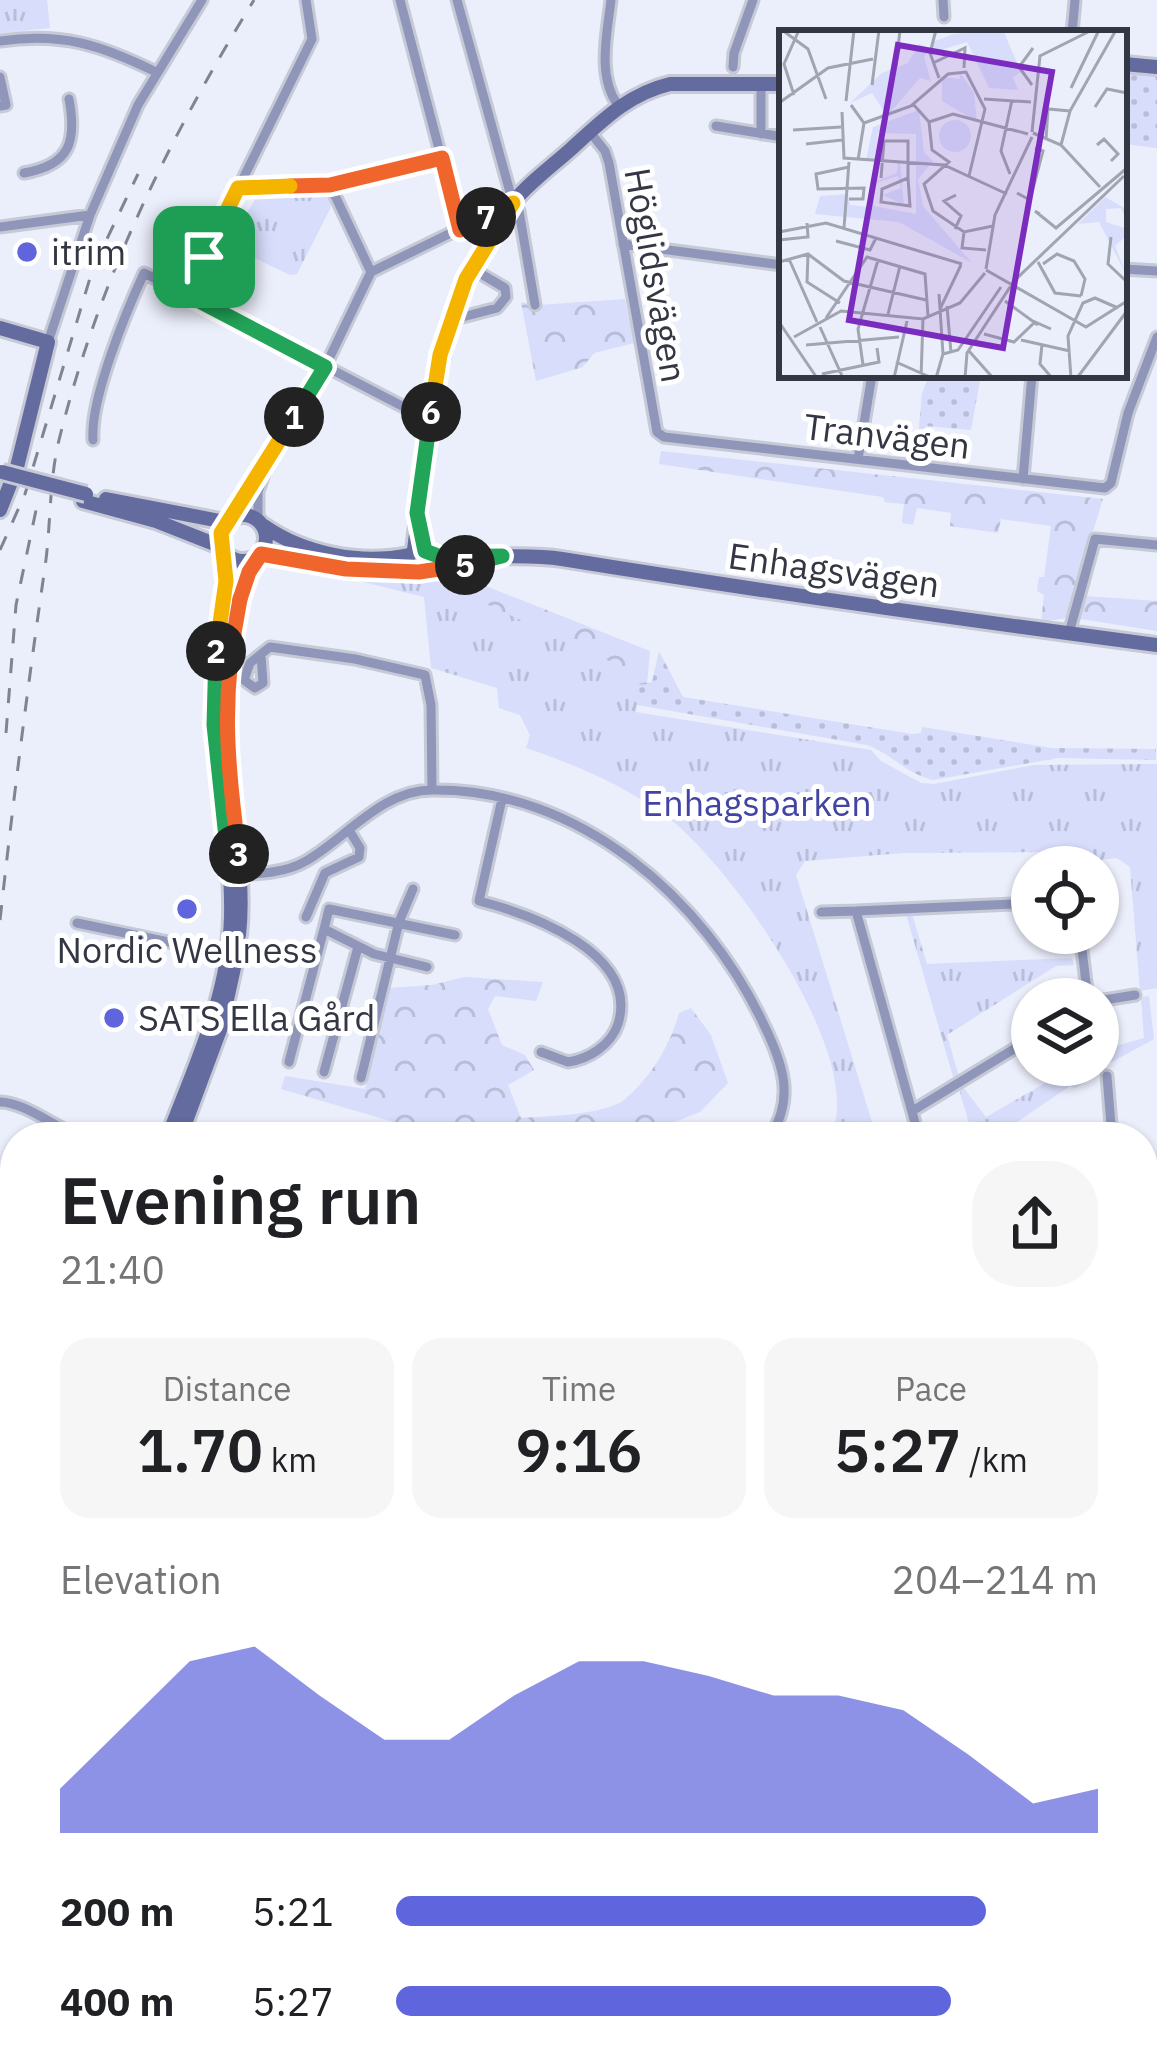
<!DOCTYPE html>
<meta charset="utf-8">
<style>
:root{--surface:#fff;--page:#f6f6f6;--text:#202124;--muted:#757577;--accent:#5e65dd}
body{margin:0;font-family:"IBM Plex Sans",sans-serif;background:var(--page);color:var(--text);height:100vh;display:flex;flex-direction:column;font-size:45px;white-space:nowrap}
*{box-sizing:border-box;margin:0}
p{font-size:39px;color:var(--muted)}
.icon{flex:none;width:66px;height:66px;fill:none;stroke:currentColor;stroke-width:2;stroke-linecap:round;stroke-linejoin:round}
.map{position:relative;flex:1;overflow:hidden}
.drawer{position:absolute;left:0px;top:1122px;width:1158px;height:951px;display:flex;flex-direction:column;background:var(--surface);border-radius:48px 48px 0 0;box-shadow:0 3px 9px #0004}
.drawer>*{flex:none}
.buttons{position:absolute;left:1011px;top:846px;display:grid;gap:24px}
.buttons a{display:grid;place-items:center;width:108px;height:108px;border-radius:50%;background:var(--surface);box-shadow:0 3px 9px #0004;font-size:60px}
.pin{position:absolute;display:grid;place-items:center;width:102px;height:102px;color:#fff;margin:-51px;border-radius:24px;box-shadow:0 6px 18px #0006}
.km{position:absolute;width:60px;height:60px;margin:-30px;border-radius:50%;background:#222;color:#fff;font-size:33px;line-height:60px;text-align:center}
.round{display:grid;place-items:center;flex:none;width:126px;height:126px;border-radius:48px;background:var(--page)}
.summary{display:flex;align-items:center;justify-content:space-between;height:204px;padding:0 60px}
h1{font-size:66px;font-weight:600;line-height:90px}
.metrics{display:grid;grid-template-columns:repeat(3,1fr);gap:18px;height:204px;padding:12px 60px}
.metrics div{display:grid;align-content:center;border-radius:30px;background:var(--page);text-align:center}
.metrics b{font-size:60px;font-weight:600}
.metrics small{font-size:33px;font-weight:400}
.metrics p{font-size:33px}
.chart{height:336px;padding:24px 60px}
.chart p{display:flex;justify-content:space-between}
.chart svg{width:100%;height:216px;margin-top:12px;fill:var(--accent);opacity:.7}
ul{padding:0 60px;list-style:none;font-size:39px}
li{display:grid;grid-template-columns:192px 144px 1fr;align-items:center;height:90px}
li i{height:30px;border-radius:15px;background:var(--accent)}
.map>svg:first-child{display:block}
.grass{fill:url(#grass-dots)}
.forest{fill:url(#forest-crowns)}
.park{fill:url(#park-tufts)}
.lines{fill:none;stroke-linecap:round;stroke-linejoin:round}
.street-casing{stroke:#c6c9d6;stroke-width:15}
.secondary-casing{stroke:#c6c9d6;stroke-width:20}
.street{stroke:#8f96ba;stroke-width:9}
.secondary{stroke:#636b9f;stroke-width:14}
.rail{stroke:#808390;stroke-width:3;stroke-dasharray:15 15;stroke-linecap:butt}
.secondary-bridge-casing{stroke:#c6c9d6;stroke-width:20;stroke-linecap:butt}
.secondary-bridge{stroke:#636b9f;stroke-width:14}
.split-1-casing{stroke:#fff;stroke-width:24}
.split-2-casing{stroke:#fff;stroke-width:24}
.split-3-casing{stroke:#fff;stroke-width:24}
.split-4-casing{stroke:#fff;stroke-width:24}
.split-5-casing{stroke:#fff;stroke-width:24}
.split-6-casing{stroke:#fff;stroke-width:24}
.split-7-casing{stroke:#fff;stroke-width:24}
.split-8-casing{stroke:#fff;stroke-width:24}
.split-9-casing{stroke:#fff;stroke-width:24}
.split-1{stroke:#22a559;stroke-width:15}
.split-2{stroke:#f5b400;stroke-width:15}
.split-3{stroke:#22a559;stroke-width:15}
.split-4{stroke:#f0652b;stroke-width:15}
.split-5{stroke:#f0652b;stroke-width:15}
.split-6{stroke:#22a559;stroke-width:15}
.split-7{stroke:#f5b400;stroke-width:15}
.split-8{stroke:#f0652b;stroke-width:15}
.split-9{stroke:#f5b400;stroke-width:15}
.poi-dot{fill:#5e65dd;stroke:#fff;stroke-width:4.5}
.labels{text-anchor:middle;stroke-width:10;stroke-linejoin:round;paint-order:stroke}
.poi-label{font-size:36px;fill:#333643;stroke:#fff;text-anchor:start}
.street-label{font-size:36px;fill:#333643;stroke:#fff}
.park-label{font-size:36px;fill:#4144a3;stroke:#fff}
.inset-road{fill:none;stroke:#a1a4b1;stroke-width:3}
.view{fill:#7b2cbf;fill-opacity:0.15;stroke:#7b2cbf;stroke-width:6}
.inset-edge{fill:none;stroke:#333643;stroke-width:6}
</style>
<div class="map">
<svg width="1157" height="2071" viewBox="0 0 1157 2071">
<defs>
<pattern id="grass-dots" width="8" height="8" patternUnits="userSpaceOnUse" patternTransform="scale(3)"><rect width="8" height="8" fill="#d7ddfb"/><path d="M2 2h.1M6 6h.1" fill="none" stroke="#b9bed8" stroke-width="1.8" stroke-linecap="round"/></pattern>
<pattern id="forest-crowns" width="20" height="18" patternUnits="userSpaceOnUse" patternTransform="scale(3)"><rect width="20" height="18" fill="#d7ddfb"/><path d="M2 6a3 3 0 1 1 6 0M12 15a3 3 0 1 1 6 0" fill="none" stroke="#b9bed8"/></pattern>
<pattern id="park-tufts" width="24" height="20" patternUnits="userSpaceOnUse" patternTransform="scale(3)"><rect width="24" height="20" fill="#d7ddfb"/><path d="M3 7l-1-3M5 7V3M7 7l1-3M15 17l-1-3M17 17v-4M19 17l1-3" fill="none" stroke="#b9bed8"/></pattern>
</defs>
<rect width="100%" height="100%" fill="#ebeefb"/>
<path class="grass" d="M1130,72L1157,74V148L1124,144Z
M929,375H981L971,430L926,426L921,463L916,462L922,393Z
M659,651L683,697L912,734L921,733L922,727L1052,748L1156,749V760L1058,758L933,780C906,774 892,754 867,745L637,705L630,693L637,685L652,682Z"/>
<path class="forest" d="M625,299L634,343L594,353L583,367L536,381L521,302L538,305Z
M661,451L1103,499L1066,618L1041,622L1044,595L1037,591L1039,577H1044L1051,526L1001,519L998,533L950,526L951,513L917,508L913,525L902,523L904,504L885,502L883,497L659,464Z
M452,581L467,587L473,581L650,651L647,684L637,685L630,693L627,682L632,673L444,586Z
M1085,596L1157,601V631L1081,619Z
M465,977L543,982L536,1001L495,996L488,1009L502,1045L525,1055L534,1070L508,1085L521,1118C547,1116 604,1115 624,1100C650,1079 671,1044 679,1013L691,1008L711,1035L728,1083L700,1112L662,1127L619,1137H445L281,1089L285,1076L365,1089L388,988L432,985Z
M1156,1531L1157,1889L1143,1898V1599L1150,1594L1143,1537Z
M266,2058H554L557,2071H282Z
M916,2058H1025V2071H917Z"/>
<path class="park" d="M0,0H47L50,28L0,33Z
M261,190L331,194V207L297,274L290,275L236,249L232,256L222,253Z
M335,575L432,579L633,672L627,682L637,704L636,712L871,750L881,761L921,783L934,784L1033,765L1157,764V988L1140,991L1130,867L1117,858L1074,863L1068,852L903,853L805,861L796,875L872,1122L864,1137H830C870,1060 729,862 666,816C622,784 576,765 526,748L530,735L520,715L499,708L497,688L431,668L424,597Z
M906,914H912L927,964L1072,958L1074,965L1056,966L947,1035L959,1077L954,1080Z
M1149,996L1154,1039L1112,1062L1105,1060L1098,1064V1051L1144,1038L1141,997Z
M1076,1065H1097L1090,1071L1086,1082L1075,1088L1070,1086L995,1137H973L959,1089L963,1087L986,1117Z"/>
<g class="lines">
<defs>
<path id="street" d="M400,0L460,229
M457,0L513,203L519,211L535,305
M611,0C607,34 597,77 618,105
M943,0L944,17
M1072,33L1075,0
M0,41C62,32 101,45 156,72
M733,67L734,53L753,0
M0,77L6,105L0,106
M761,83V134
M716,126L777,136
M590,132L605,151L609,163L657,432L664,437L1105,488L1111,483L1128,413L1157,337
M24,173C70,165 77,142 69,99
M330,185L371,272
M238,188L330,185L442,158
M0,227L90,215
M623,244L782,265
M1124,269L1157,271
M186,294L429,420
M451,320L497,308L506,297L505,288L471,268
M48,342L90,215L138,105L202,0
M93,440C90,399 126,312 144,273L186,294L312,39L306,0
M858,459L872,375
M1023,479L1032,375
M231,518L325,367L371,272L508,205
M258,520V492L264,474
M1069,633L1095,539L1157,545
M261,655L263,683L255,688L244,680L250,663L270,647L355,659L425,675L431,705L432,789
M502,799L479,901C530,914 640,953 618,1024C611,1045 589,1059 568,1062L541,1052
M235,875C258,874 286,873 306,861C346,838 382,790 432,790C579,788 705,899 764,1025C783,1064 795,1098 770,1137
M821,912L856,911
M306,917L325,873L359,857L360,848L349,830
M77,923L236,956
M324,929L329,909L455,935
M1080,933L1088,999
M1098,1001L1135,995
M289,1062L324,929L374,954L427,967
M324,1072L358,947
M1107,1076L1112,1137
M361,1078L399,922L413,889
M0,1102C24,1102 56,1128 81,1137
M914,1110L1032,1038
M180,1130L204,1137
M919,1137L856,911L1032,903
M1143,1189L1154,1188L1150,1171
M1143,1204L1157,1201
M0,1227L15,1230
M0,1494L15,1495
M1143,1528L1157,1525
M0,1884L10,1946L0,1978
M1143,1932L1148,1956L1156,2071
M242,2058L246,2071
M613,2058L618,2071
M908,2058L909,2071
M721,2071L738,2058
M1046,2071V2058"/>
<path id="secondary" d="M1124,64L1157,67
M0,328L48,342L17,467L0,510
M106,499L225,522
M83,501L156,521L222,547
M220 538a23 23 0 1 1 46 0a23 23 0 1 1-46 0Z
M264,526C304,554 361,565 409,555
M414,550C430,426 432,311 510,206C526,185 551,167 571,149C602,121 628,94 670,84H782
M261,553L346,569L419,572L474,564
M409,555L418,549C463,564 514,551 562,559C760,591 958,619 1157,645
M239,935C246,871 229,811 225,748C222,687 228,610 258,556
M168,1137C195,1065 229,996 231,917C233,841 211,765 213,688C214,642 226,598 225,551
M180,1137L221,1027L235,963
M0,1584L15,1586
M127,2071V2058"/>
</defs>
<use href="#street" class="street-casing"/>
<use href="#secondary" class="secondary-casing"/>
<use href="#street" class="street"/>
<use href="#secondary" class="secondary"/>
<path class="rail" d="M0,550L25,494L93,268L138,174
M6,733L16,605L39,496
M0,920C13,802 28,684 45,567C51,525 49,481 59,440C98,282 169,138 254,0
M0,1765L15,1845
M6,1827L15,1874
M50,2058L52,2071"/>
<defs>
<path id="secondary-bridge" d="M2,472L86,494"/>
</defs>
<use href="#secondary-bridge" class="secondary-bridge-casing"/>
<use href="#secondary-bridge" class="secondary-bridge"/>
</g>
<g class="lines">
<defs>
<path id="split-1" d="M204,257L186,294L325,367L294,417"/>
<path id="split-2" d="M216,651L226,581L221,533L294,417"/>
<path id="split-3" d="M216,651L214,725L230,875H241L239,854"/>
<path id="split-4" d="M239,854C226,758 221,695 240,599"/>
<path id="split-5" d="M240,599L249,572L261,554L346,569L419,572L465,565"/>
<path id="split-6" d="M431,412L417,513L425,551L441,557L502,556L465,565"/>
<path id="split-7" d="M431,412L440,355L466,279L513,203L486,217"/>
<path id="split-8" d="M290,186L330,185L442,158L460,230L486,217"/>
<path id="split-9" d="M204,257L238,188L290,186"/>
</defs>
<use href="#split-1" class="split-1-casing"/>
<use href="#split-2" class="split-2-casing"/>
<use href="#split-3" class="split-3-casing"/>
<use href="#split-4" class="split-4-casing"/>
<use href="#split-5" class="split-5-casing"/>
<use href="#split-6" class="split-6-casing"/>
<use href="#split-7" class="split-7-casing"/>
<use href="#split-8" class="split-8-casing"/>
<use href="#split-9" class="split-9-casing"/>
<use href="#split-1" class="split-1"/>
<use href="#split-2" class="split-2"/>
<use href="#split-3" class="split-3"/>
<use href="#split-4" class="split-4"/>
<use href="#split-5" class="split-5"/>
<use href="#split-6" class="split-6"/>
<use href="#split-7" class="split-7"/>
<use href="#split-8" class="split-8"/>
<use href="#split-9" class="split-9"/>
</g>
<g class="poi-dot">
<circle cx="27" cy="252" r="12"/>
<circle cx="187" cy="909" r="12"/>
<circle cx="114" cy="1018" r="12"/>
</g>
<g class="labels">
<g class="poi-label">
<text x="51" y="265">itrim</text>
<text x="187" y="963" text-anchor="middle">Nordic Wellness</text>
<text x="138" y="1031">SATS Ella Gård</text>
</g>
<g class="street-label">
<text transform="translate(656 275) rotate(80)" y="13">Höglidsvägen</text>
<text transform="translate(887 436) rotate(7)" y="13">Tranvägen</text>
<text transform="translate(834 570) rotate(8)" y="13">Enhagsvägen</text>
</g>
<g class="park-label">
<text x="757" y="816">Enhagsparken</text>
</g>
</g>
<g transform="translate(779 30)">
<rect width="348" height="348" fill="#ebeefb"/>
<path d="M224,0L242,42L234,47L239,60L210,58L188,12L152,23L154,12L175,4ZM140,14L151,18L145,27L152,51L141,48L108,86L93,63L71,73L103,43L129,33ZM160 106a16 16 0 1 1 32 0a16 16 0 1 1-32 0Z" fill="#d7ddfb"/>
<path d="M180,41L195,63L198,92L163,71V47L181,49ZM140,80L145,122L154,131L139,149L144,176L193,233L120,192L36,184L41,166L69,164L71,175L90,177L95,152L118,143L119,132L121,133L125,175L104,165L122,158L119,146L96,153L94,176L137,184V104L99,103L96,130H87L94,97ZM326,167L347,179L348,192L342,178L327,179V192L348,199V219L345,208L336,216L348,246L320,192L299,194Z" fill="#d7ddfb"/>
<path class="inset-road" d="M3,0L29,19L47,69M157,0L151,23L160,48M154,33L186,18L185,38M117,36L121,0M93,55L100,0M253,55L240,37L254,18M292,58L320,0M15,65L5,34L20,0M205,69L252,72M67,71L75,0M0,73L49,38L94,29M134,74L150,92L153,120L170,132L145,154L154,181L185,202L214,196M72,75L85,93L79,130M316,77L328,59L348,63M63,82L65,128L165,135L228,164M150,92L174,84L249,104M85,93L132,76L169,44L187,42L206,79L190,146M14,100L62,97M253,102L261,26L313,0M254,103L282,115L321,157M267,110L269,79L291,81M27,114L63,110M282,115L291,81L337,0M318,115L325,109L339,124L332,131M70,137L37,144L39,159L85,158L84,169H70M231,144L222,121L233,70M102,148L105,111H129V148L103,159L102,172L131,176L129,148M238,163L251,170L264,121L256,118M261,184L256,181L277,198L348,138M65,198L70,132M176,199L182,186L165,171L177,165M0,202L47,193L183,234M185,202L183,218L207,220M332,207L329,234L348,252M0,210L29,207L28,193M57,211L91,220L97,208M29,224L28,252L61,273M10,229L38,292M0,232L29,224L65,251L147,270M259,232L276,263L302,266M264,234L278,224L295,231L306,249L302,266M207,239L216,185L253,107M207,240L307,297L348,271M226,271L259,295M168,276L172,323M161,279L182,235M109,284L121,236M47,288L88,227L146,244L149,286M0,292L38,348M41,297L64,348M205,304L235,312L256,292L272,299M15,307L62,281L144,289L181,273L206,243M242,310L291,321M263,314L261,334L273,348M27,315L120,307M190,321L214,348M164,324L179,320L222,257M117,332L153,348M84,335L79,299L99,230M43,344L100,332L98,318M115,348L128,291M142,348L144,289M157,348L164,324L160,264M186,348L188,323L235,251L345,146M292,348L289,306L304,273L316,268L339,278M298,348L348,281"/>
<path class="view" d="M119,15L273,42L224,318L70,290Z"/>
<rect width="348" height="348" class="inset-edge"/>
</g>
</svg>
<div class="buttons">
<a><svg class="icon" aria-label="locate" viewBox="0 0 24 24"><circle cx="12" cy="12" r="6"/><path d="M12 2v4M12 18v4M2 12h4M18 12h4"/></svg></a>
<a><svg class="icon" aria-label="layers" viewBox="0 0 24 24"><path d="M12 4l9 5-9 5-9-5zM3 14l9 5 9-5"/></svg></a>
</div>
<div class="pin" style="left:204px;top:257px;background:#1e9e55"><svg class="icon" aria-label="arrive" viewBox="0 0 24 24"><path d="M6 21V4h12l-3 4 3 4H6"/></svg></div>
<b class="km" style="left:294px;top:417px">1</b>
<b class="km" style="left:216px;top:651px">2</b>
<b class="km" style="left:239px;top:854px">3</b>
<b class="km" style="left:465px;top:565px">5</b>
<b class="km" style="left:431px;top:412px">6</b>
<b class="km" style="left:486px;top:217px">7</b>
<section class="drawer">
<div class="summary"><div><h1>Evening run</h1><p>21:40</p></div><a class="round"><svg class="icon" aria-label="share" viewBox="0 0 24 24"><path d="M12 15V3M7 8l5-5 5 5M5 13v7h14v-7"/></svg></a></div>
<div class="metrics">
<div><p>Distance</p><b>1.70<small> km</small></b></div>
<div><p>Time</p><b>9:16</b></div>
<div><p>Pace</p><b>5:27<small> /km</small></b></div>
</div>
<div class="chart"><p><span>Elevation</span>204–214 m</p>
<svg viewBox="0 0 160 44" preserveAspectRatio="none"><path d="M0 44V35L10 22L20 9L30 6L40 16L50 25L60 25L70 16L80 9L90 9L100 12L110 16L120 16L130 19L140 28L150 38L160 35V44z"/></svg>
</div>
<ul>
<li><b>200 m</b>5:21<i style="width:84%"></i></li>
<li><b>400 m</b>5:27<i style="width:79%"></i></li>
</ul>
</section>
</div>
